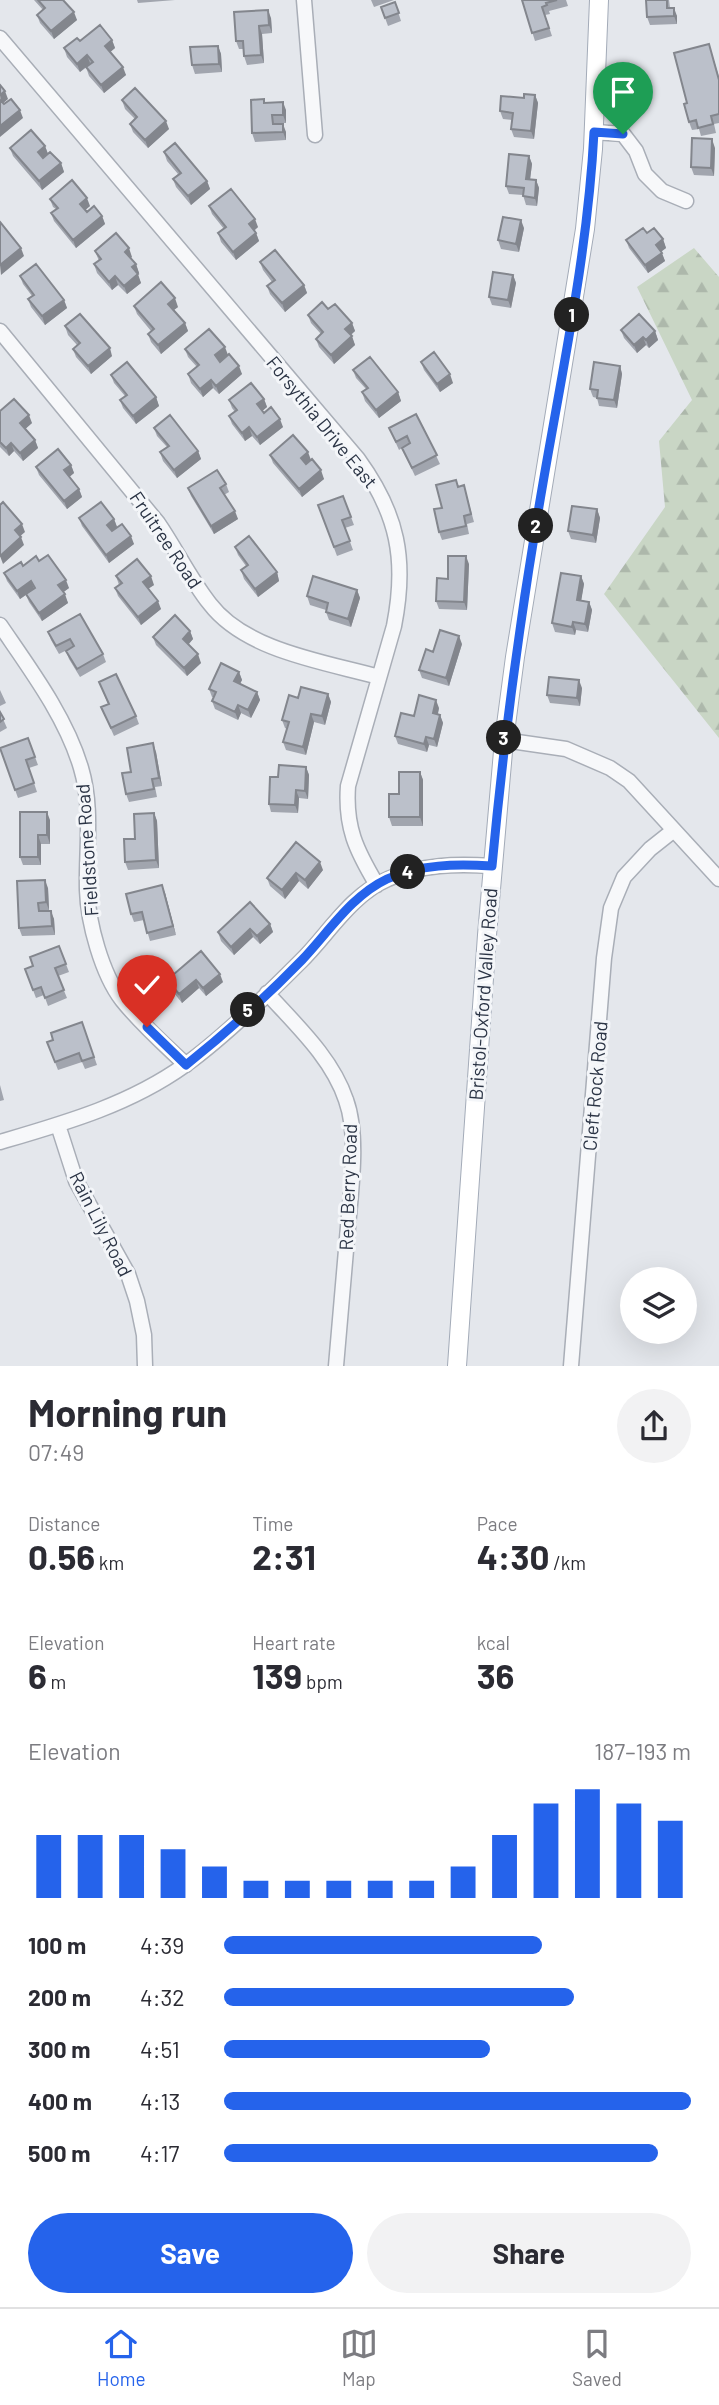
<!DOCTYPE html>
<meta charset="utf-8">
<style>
:root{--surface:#fff;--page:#f2f2f3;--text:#2b2b33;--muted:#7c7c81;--line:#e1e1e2;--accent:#2563eb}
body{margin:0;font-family:Barlow,sans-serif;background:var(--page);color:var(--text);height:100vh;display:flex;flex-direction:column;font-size:26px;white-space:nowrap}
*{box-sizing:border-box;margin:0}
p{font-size:23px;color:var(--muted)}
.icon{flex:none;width:38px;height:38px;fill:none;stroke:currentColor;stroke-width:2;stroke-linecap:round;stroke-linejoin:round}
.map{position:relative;height:1366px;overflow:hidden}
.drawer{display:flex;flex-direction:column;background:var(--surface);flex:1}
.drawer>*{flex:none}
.fabs{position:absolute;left:620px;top:1267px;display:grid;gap:14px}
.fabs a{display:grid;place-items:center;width:77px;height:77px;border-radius:50%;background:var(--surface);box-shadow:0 7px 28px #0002;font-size:35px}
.pin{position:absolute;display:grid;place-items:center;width:60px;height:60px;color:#fff;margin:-72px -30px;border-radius:50% 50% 50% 0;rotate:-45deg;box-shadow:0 0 7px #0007}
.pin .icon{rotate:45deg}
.km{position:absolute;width:35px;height:35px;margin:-18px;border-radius:50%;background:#222;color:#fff;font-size:19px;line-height:35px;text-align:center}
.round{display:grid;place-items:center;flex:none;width:74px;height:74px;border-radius:37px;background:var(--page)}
.summary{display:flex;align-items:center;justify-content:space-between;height:119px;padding:0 28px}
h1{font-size:38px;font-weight:700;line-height:52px}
.stats{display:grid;grid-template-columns:repeat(3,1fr);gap:10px;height:119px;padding:7px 28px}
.stats div{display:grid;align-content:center}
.stats b{font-size:35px;font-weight:700}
.stats small{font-size:19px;font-weight:400}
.stats p{font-size:19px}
.chart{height:196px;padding:14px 28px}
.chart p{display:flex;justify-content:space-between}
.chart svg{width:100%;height:126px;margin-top:7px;stroke:var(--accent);stroke-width:6}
.primary-button{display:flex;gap:14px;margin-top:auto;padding:14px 28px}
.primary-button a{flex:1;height:80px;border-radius:42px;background:var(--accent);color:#fff;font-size:28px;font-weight:700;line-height:80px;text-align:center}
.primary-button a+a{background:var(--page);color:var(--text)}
ul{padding:0 28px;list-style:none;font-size:23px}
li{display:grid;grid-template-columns:112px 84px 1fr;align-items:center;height:52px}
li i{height:18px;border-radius:9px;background:var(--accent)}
.tab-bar{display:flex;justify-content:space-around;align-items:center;height:98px;border-top:2px solid var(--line);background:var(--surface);font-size:19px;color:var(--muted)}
.tab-bar a{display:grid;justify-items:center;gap:4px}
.tab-bar .selected{color:var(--accent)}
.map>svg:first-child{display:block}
.forest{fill:url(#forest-firs)}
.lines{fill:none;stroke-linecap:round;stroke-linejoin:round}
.minor-casing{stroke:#a9aeb7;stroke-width:17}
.major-casing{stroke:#a3abb8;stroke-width:20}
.minor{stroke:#f7f8fa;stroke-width:14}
.major{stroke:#fff;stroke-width:18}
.wall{fill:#a1a5ae}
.shaded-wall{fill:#83868d}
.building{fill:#bbc0ca;stroke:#83868d;stroke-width:2}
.route-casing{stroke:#fff;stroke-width:14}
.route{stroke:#2563eb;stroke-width:9}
.labels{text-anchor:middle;stroke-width:6;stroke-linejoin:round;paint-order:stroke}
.street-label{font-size:19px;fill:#2b3445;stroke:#f4f6f9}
</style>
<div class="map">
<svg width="719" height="1366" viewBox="0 0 719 1366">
<defs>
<pattern id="forest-firs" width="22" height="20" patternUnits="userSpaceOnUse" patternTransform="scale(1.75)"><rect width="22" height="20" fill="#c9d6c5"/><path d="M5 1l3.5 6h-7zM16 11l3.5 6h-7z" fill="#adb8ab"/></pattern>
</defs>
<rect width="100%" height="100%" fill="#e4e7ec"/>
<path class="forest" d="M694,248L719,277V738L604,594L665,507L659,441L692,400L637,287Z"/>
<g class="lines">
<defs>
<path id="minor" d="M304,0L315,135
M0,38L358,459C398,514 407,560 394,626L348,786C345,827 356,850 377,885
M594,132L623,134L636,151L645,174L662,191L686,201
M0,331L158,523C176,549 190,579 210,604C246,651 325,662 379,677
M0,625C30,669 66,717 81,768C93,808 86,849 87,890C88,923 102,974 122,1000C141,1024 164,1044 186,1065
M504,740L566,749L610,768L629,781L719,879
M267,993C296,1025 332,1058 346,1100C359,1136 351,1189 348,1227C344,1273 340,1319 336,1366
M58,1125L76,1181L128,1274L137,1301L144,1335L145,1366
M0,1142C65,1123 129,1105 185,1065C223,1038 266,996 300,962C328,935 350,895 388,879C421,864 457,864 492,866
M571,1366L604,958L611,908L624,877L650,849L674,830"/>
<path id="major" d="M457,1366L487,935L504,740L515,657L585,229L593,149L599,0"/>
</defs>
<use href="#minor" class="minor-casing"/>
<use href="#major" class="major-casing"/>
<use href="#minor" class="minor"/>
<use href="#major" class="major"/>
</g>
<path class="wall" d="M34,0H63L77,20L54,39L40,23L37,15L43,10Z
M137,0H175L138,3Z
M371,0H394L374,7Z
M522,0H566L568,6L549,11L550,14L545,15L552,36L535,41Z
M646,0H669L670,8L677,16V24L650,25L647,17Z
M395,2L401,21L388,26L381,7Z
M271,18L272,33L262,34L264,63L247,65L244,56V49H239L236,41Z
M112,40L115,48L110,52L126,75L104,93L89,76L86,67L91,64L80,72L67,57L64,48L80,41Z
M709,44L719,77V123L714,124L716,133L701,136L699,129L692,130L689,122L687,103Z
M218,46L221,54L222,72L195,74L192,65Z
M535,95L538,103L534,139L514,137L511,129L512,120L503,119L500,111L524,98Z
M264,99L265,102L286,110V123H275L286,132V140L255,142L252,133Z
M122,100L169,129L148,148L133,132L130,124L135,119L125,109Z
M45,146L48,154L61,163L64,172L42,190L13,156L10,148Z
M715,148L714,176L694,175L691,167Z
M164,152L207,181L210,189L191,205L176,187L173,179L178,174L167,161Z
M529,156L532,164L530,180H536L539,188L537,206L526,205L523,195L509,194L506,186Z
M50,199L90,206L85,210L87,212L102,216L105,224L76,248L54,221L51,213L56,209L53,207Z
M209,206L258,227L255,230L259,241L236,260L221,242L218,233L224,229L212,214Z
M524,228L519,252L501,249L498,240Z
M647,233L663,239L666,248L661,252L665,261L648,273L629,248L626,240Z
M95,251L132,257L130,258L136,264L139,273L137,274L141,283L127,294L118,285L112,290L97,273L94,264L99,261Z
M260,262L304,285L307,293L285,312L270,294L267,286L272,282L263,270Z
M513,275L516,283L511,308L492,305L489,297Z
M20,276L64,300L67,308L45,325L31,307L28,299L32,296L23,284Z
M134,306L178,307L174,310L185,323L188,331L161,354L151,342L148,334L151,331L137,314Z
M328,309L352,323L355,331L351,335L355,345L334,364L319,347L316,339L321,334L311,323L308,315Z
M65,326L112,356L91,374L76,357L73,349L77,345L68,335Z
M621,330L655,331L658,340L649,348L646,345L637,353L624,338Z
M185,349L228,355L242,374L219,394L213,388L203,397L191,383L188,374L197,367L188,357Z
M421,362L453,383L440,392L424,370Z
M620,366L622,374L617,408L599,406L597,398L593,397L590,389Z
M353,370L398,392L401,401L379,418L365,401L362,392L366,389L356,378Z
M111,375L156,397L159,406L136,424L123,408L120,400L125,396L114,383Z
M264,399L267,407L262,411L283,427L260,445L252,436L245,441L232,424L229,416L235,412L232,408L229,400Z
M0,411L32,423L25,429L35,440L38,448L23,461L14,451L9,456L0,447Z
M416,414L440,464L415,476L402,448L399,450L389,428Z
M154,428L198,451L201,459L177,478L163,461L160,452L167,447L157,436Z
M270,455L311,460L324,479L302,497L273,463Z
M71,465L74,473L69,477L79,489L82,497L67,509L39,475L36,467Z
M456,480L458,487L464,485L474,522L467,524L469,534L442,540L439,532L442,508Z
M226,484L229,492L224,495L238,519L214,534L191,496L188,488Z
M343,496L354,525L345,528L353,550L337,556L318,505Z
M597,509L600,518L596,543L571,539L568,531Z
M79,518L114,519L117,527L134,544L109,563L82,526Z
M235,547L277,572L279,581L258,597L244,579L241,570L246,566L238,555Z
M39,561L69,588L63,592L68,603L42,621L29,602L26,595L20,599L7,581L4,573L23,566Z
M469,564L467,610L439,609L436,601L448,579Z
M116,576L154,585L148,589L161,609L141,625L118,596L115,588L119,585Z
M581,576L584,584L581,600L589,602L592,610L588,632L576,630L575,635L555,632L552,623Z
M357,590L360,598L351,627L329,620L326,612V610L310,605L307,596Z
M80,614L103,654L106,662L80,677L69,659L66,651L69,649L59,654L51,640L48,632Z
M190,631L193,639L188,645L201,663L187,676L156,645L153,637Z
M462,644L449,686L422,678L419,670L433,652Z
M239,672L242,680L240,684L257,692L260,700L251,718L241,713L238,720L215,709L212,701L214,697H212L209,689Z
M99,682L136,716L139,724L114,736L101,707L108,704Z
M582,688L580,706L550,703L547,695Z
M0,690L6,703L0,706Z
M328,694L331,702L325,725L314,722L306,755L286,750L283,742L287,729L285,728L282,720L298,698Z
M439,708L438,714L440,715L443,723L437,747L429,745L427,752L398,744L395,736L414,716Z
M0,712L7,728L0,732Z
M28,738L38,765L29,768L37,792L18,798L0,748Z
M156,752L162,786L155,787L157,797L129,802L126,794L131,772Z
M306,767L309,775L308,799L299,798L298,813L271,812L269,804L278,777Z
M420,772L423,780V826H392L389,817Z
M154,813L157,821L159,868L128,870L125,862L135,839Z
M50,820V844H41V865H23L20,857Z
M323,870L308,889L299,881L285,899L270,886L267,878Z
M48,888L49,910L54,919L55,935L22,936L19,928Z
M165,893L176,935L150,941L144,920L134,922L131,914Z
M270,924L273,932L260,944L253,937L234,955L221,941L218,932Z
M59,946L69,972L58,976L67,998L48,1006L44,995L36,998L25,969L33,966Z
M167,980L223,982L206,996L199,988L182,1003L170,988Z
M82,1022L97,1065L85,1069L82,1062L58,1070L47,1042L53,1040Z
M0,1085L4,1100L0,1101Z"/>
<path class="shaded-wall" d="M674,8L677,16V24L674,16Z
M268,10L271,18L272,33L269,25Z
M74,12L77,20L54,39L51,31Z
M259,26L262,34L264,63L261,55Z
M112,40L115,48L108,54L105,46Z
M218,46L221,54L222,72L219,64Z
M87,55L90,63L80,72L77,64Z
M123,67L126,75L104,93L101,85Z
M5,91L8,99L1,105L0,95Z
M535,95L538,103L534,139L531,131Z
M283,102L286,110V123L283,115Z
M20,110L23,118L0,137V126Z
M166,121L169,129L148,148L145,140Z
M283,124L286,132V140L283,132Z
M712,139L715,148L714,176L711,168Z
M45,146L48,154L41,160L38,152Z
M529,156L532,164L529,187L526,179Z
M61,163L64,172L42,190L39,181Z
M536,180L539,188L537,206L535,198Z
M207,181L210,189L191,205L188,196Z
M87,198L90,206L83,212L80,204Z
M102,216L105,224L76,248L73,240Z
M255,219L258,227L252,232L249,224Z
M521,220L524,228L519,252L516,244Z
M256,233L259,241L236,260L233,252Z
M663,239L666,248L659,253L656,245Z
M21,248L24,256L1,275L0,265Z
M129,248L132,257L128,260L125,252Z
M662,253L665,261L648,273L645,265Z
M136,264L139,273L135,275L132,267Z
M138,274L141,283L127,294L124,286Z
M513,275L516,283L511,308L508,300Z
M115,276L118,285L112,290L109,282Z
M304,285L307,293L285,312L282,303Z
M175,298L178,307L171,312L168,304Z
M64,300L67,308L45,325L42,316Z
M185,323L188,331L161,354L158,345Z
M352,323L355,331L348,337L345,329Z
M655,331L658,340L649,348L646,340Z
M352,336L355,345L334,364L331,355Z
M643,337L646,345L637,353L634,345Z
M225,347L228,355L218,364L215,355Z
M110,348L112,356L91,374L88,366Z
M239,366L242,374L219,394L216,386Z
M620,366L622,374L617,408L614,400Z
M450,374L453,383L440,392L437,384Z
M211,380L213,388L203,397L200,389Z
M398,392L401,401L379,418L376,410Z
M156,397L159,406L136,424L133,416Z
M264,399L267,407L260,413L257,404Z
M29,415L32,423L23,431L20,423Z
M280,419L283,427L260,445L257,437Z
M249,427L252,436L245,441L242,433Z
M35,440L38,448L23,461L20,453Z
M11,443L14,451L9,456L6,448Z
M198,451L201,459L177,478L174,470Z
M308,452L311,460L304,466L301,458Z
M71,465L74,473L67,479L64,470Z
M321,470L324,479L302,497L299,489Z
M79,489L82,497L67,509L64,501Z
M597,509L600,518L596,543L593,535Z
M235,511L238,519L214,534L211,526Z
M114,519L117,527L110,533L107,525Z
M22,524L25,532L18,538L15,530Z
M131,536L134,544L109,563L106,555Z
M21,537L24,545L3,564L0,556Z
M466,556L469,564L467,610L464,602Z
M277,572L279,581L258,597L255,589Z
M151,576L154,585L146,590L143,582Z
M581,576L584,584L580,608L577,600Z
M66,580L69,588L61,594L58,585Z
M31,581L34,589L20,599L17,591Z
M357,590L360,598L351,627L348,619Z
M65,594L68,603L42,621L39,613Z
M158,601L161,609L141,625L138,617Z
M589,602L592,610L588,632L585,624Z
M573,622L576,630L575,635L572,627Z
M190,631L193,639L186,647L183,639Z
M459,636L462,644L449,686L446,678Z
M198,654L201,663L187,676L184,668Z
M239,672L242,680L237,689L234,681Z
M579,680L582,688L580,706L577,698Z
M257,692L260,700L251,718L248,710Z
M328,694L331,702L325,725L322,716Z
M436,700L439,708L436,721L433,713Z
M238,705L241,713L238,720L235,712Z
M311,714L314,722L306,755L303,747Z
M440,715L443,723L437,747L434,739Z
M426,737L429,745L427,752L424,744Z
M153,743L156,752L162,786L159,778Z
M306,767L309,775L308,799L305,791Z
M420,772L423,780V826L420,817Z
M296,790L299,798L298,813L295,805Z
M47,812L50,820V844L47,835Z
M154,813L157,821L159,868L156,860Z
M38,835L41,844V865L38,857Z
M320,862L323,870L308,889L305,880Z
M296,873L299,881L285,899L282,890Z
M45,880L48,888L49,910L46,902Z
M162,885L165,893L176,935L173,926Z
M51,911L54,919L55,935L52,926Z
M270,924L273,932L260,944L257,936Z
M250,929L253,937L234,955L231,947Z
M220,974L223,982L206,996L203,988Z
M196,980L199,988L182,1003L179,994Z"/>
<path class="building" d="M38,0H63L74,12L51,31L37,15L45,8Z
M522,0H557L546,3L547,5L542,7L549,28L532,33Z
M646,0H667V8H674V16L647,17Z
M395,2L399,13L385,18L381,7Z
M268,10L269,25L259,26L261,55L244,56L243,41H236L234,12Z
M100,25L112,40L105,46L123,67L101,85L86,67L93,62L87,55L77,64L64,48L77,38L80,41Z
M709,44L719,80V114L711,116L713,124L698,128L696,120L689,122L684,104L687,103L674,53Z
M218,46L219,64L192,65L190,47Z
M0,85L5,91L0,95Z
M135,88L166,121L145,140L130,124L137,117L122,100Z
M524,94L535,95L531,131L511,129L513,113L500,111L501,96L524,98Z
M11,99L20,110L0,126V100L4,104Z
M264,99V103L283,102V115H272L273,124H283V132L252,133L251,100Z
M31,130L45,146L38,152L43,158L50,152L61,163L39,181L10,148Z
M692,138L712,139L711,168L691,167Z
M175,143L207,181L188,196L173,179L181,173L164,152Z
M509,154L529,156L526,179L536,180L535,198L523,196L524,188L506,186Z
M72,180L87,198L80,204L87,212L94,206L102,216L73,240L51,213L58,208L50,199Z
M231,189L255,219L249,224L256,233L233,252L218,233L226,227L209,206Z
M503,217L521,220L516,244L498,240Z
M0,222L21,248L0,265Z
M643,228L647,233L654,228L663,239L656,245L662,253L645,265L626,240Z
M116,233L129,248L125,252L136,264L132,267L138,274L124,286L115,276L109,282L94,264L101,259L95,251Z
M275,250L304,285L282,303L267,286L275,280L260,262Z
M36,264L64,300L42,316L28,299L34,295L20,276Z
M493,272L513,275L508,300L489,297Z
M161,282L175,298L168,304L185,323L158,345L148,334L154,329L134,306Z
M322,302L328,309L335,304L352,323L345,329L352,336L331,355L316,339L323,332L308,315Z
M80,314L110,348L88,366L73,349L80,343L65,326Z
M639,314L655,331L646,340L643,337L634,345L621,330Z
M209,329L225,347L215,355L220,362L229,354L239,366L216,386L211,380L200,389L188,374L199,365L185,349Z
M434,352L450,374L437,384L421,362Z
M370,357L398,392L376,410L362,392L368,388L353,370Z
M127,362L156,397L133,416L120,400L127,395L111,375Z
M594,362L620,366L614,400L597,398L598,390L590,389Z
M251,383L264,399L257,404L264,413L271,407L280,419L257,437L249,427L242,433L229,416L237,410L229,400Z
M14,399L29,415L20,423L35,440L20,453L11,443L6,448L0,442V411Z
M416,414L437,455L412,468L402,448L410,443L407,436L396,442L389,428Z
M170,415L198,451L174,470L160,452L169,446L154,428Z
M293,435L308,452L301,458L306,464L312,459L321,470L299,489L270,455Z
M58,449L71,465L64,470L79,489L64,501L36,467Z
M217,470L226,484L220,488L235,511L211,526L188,488Z
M456,480L458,487L464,485L471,514L464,516L466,526L439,532L434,509L442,508L436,485Z
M343,496L351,517L342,520L350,541L334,547L318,505Z
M3,502L22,524L15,530L21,537L0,556V505Z
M101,502L114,519L107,525L112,531L122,524L131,536L106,555L79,518Z
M572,506L597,509L593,535L568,531Z
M249,536L277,572L255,589L241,570L248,565L235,547Z
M48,555L66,580L58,585L65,594L39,613L26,594L35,588L31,581L17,591L4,573L21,562L23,566L36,556L39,561Z
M448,556H466L464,602L436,601L437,578L448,579Z
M137,559L151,576L143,582L158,601L138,617L115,588L122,583L116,576Z
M561,573L581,576L577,600L589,602L585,624L573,622L572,627L552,623Z
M313,576L357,590L348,619L326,612L328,603L307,596Z
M80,614L103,654L77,669L66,651L74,646L70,639L56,646L48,632Z
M175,615L190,631L183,639L198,654L184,668L153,637Z
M440,630L459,636L446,678L419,670L426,649L433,652Z
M221,663L239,672L234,681L257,692L248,710L238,705L235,712L212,701L216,692L209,689Z
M116,674L136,716L111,728L101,707L109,704L99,682Z
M549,677L579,680L577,698L547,695Z
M301,687L328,694L322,716L311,714L303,747L283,742L289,722L282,720L289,695L298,698Z
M419,695L436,700L433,713L440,715L434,739L426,737L424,744L395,736L401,713L414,716Z
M0,712L4,719L0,722Z
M28,738L35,757L26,760L34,783L15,790L0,748Z
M153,743L159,778L152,779L154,789L126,794L122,773L131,772L127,748Z
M279,765L306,767L305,791L296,790L295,805L269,804L270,777H278Z
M399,772H420V817H389V794H399Z
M20,812H47V835H38V857H20Z
M154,813L156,860L125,862L124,839H135L134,814Z
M296,842L320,862L305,880L296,873L282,890L267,878Z
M45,880L46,902L38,903L39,911H51L52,926L19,928L17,881Z
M162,885L173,926L147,933L142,912L131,914L126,894Z
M250,902L270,924L257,936L250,929L231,947L218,932Z
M59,946L66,964L55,968L64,990L45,998L41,987L33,990L25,969L33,966L30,957Z
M201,951L220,974L203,988L196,980L179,994L167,980Z
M82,1022L94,1057L82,1061L79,1053L55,1062L47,1042L53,1040L51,1033Z"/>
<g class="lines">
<defs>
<path id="route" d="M147,1027L186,1065C226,1033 266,997 302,960C328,933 351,896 387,879C420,864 456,864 492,866C504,738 521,610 543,483C563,367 588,250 594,132L623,134"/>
</defs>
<use href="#route" class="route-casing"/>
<use href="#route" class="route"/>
</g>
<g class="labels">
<g class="street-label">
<text transform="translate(322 422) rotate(51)" y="7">Forsythia Drive East</text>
<text transform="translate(166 540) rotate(56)" y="7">Fruitree Road</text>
<text transform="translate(87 850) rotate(-94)" y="7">Fieldstone Road</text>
<text transform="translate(483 994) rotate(-86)" y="7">Bristol-Oxford Valley Road</text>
<text transform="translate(595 1086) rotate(-85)" y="7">Cleft Rock Road</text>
<text transform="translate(348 1187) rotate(-88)" y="7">Red Berry Road</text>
<text transform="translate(101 1224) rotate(63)" y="7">Rain Lily Road</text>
</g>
</g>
</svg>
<div class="fabs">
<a><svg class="icon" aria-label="layers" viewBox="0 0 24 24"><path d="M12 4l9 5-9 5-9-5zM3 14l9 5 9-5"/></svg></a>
</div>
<div class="pin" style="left:623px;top:134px;background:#1e9e55"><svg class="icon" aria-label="arrive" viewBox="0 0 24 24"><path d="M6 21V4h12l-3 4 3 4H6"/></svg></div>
<div class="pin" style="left:147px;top:1027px;background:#d93025"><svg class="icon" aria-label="check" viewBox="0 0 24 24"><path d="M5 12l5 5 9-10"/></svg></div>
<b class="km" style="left:572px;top:315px">1</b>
<b class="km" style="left:536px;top:526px">2</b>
<b class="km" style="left:504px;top:738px">3</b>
<b class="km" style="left:408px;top:872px">4</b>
<b class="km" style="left:248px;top:1010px">5</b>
</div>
<section class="drawer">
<div class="summary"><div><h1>Morning run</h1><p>07:49</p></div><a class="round"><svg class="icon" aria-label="share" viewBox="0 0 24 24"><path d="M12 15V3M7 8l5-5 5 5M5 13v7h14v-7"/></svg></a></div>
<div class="stats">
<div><p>Distance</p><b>0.56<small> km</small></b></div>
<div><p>Time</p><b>2:31</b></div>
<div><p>Pace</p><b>4:30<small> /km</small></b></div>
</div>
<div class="stats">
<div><p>Elevation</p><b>6<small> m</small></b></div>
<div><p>Heart rate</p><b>139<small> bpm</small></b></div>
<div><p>kcal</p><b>36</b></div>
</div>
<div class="chart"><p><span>Elevation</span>187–193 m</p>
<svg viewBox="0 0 160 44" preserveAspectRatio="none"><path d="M5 44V22M15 44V22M25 44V22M35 44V27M45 44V33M55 44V38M65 44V38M75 44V38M85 44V38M95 44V38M105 44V33M115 44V22M125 44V11M135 44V6M145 44V11M155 44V17"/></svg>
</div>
<ul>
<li><b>100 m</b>4:39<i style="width:68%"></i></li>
<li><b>200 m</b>4:32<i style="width:75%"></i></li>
<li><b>300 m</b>4:51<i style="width:57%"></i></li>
<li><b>400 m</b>4:13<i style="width:100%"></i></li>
<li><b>500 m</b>4:17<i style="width:93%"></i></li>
</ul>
<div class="primary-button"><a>Save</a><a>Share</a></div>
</section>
<nav class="tab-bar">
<a class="selected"><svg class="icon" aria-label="home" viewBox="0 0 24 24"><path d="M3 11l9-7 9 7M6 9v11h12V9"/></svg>Home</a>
<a><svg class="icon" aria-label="map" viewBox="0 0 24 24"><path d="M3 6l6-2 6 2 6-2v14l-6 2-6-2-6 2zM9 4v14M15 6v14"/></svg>Map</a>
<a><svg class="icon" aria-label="saved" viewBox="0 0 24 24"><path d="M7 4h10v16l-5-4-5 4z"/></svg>Saved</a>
</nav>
